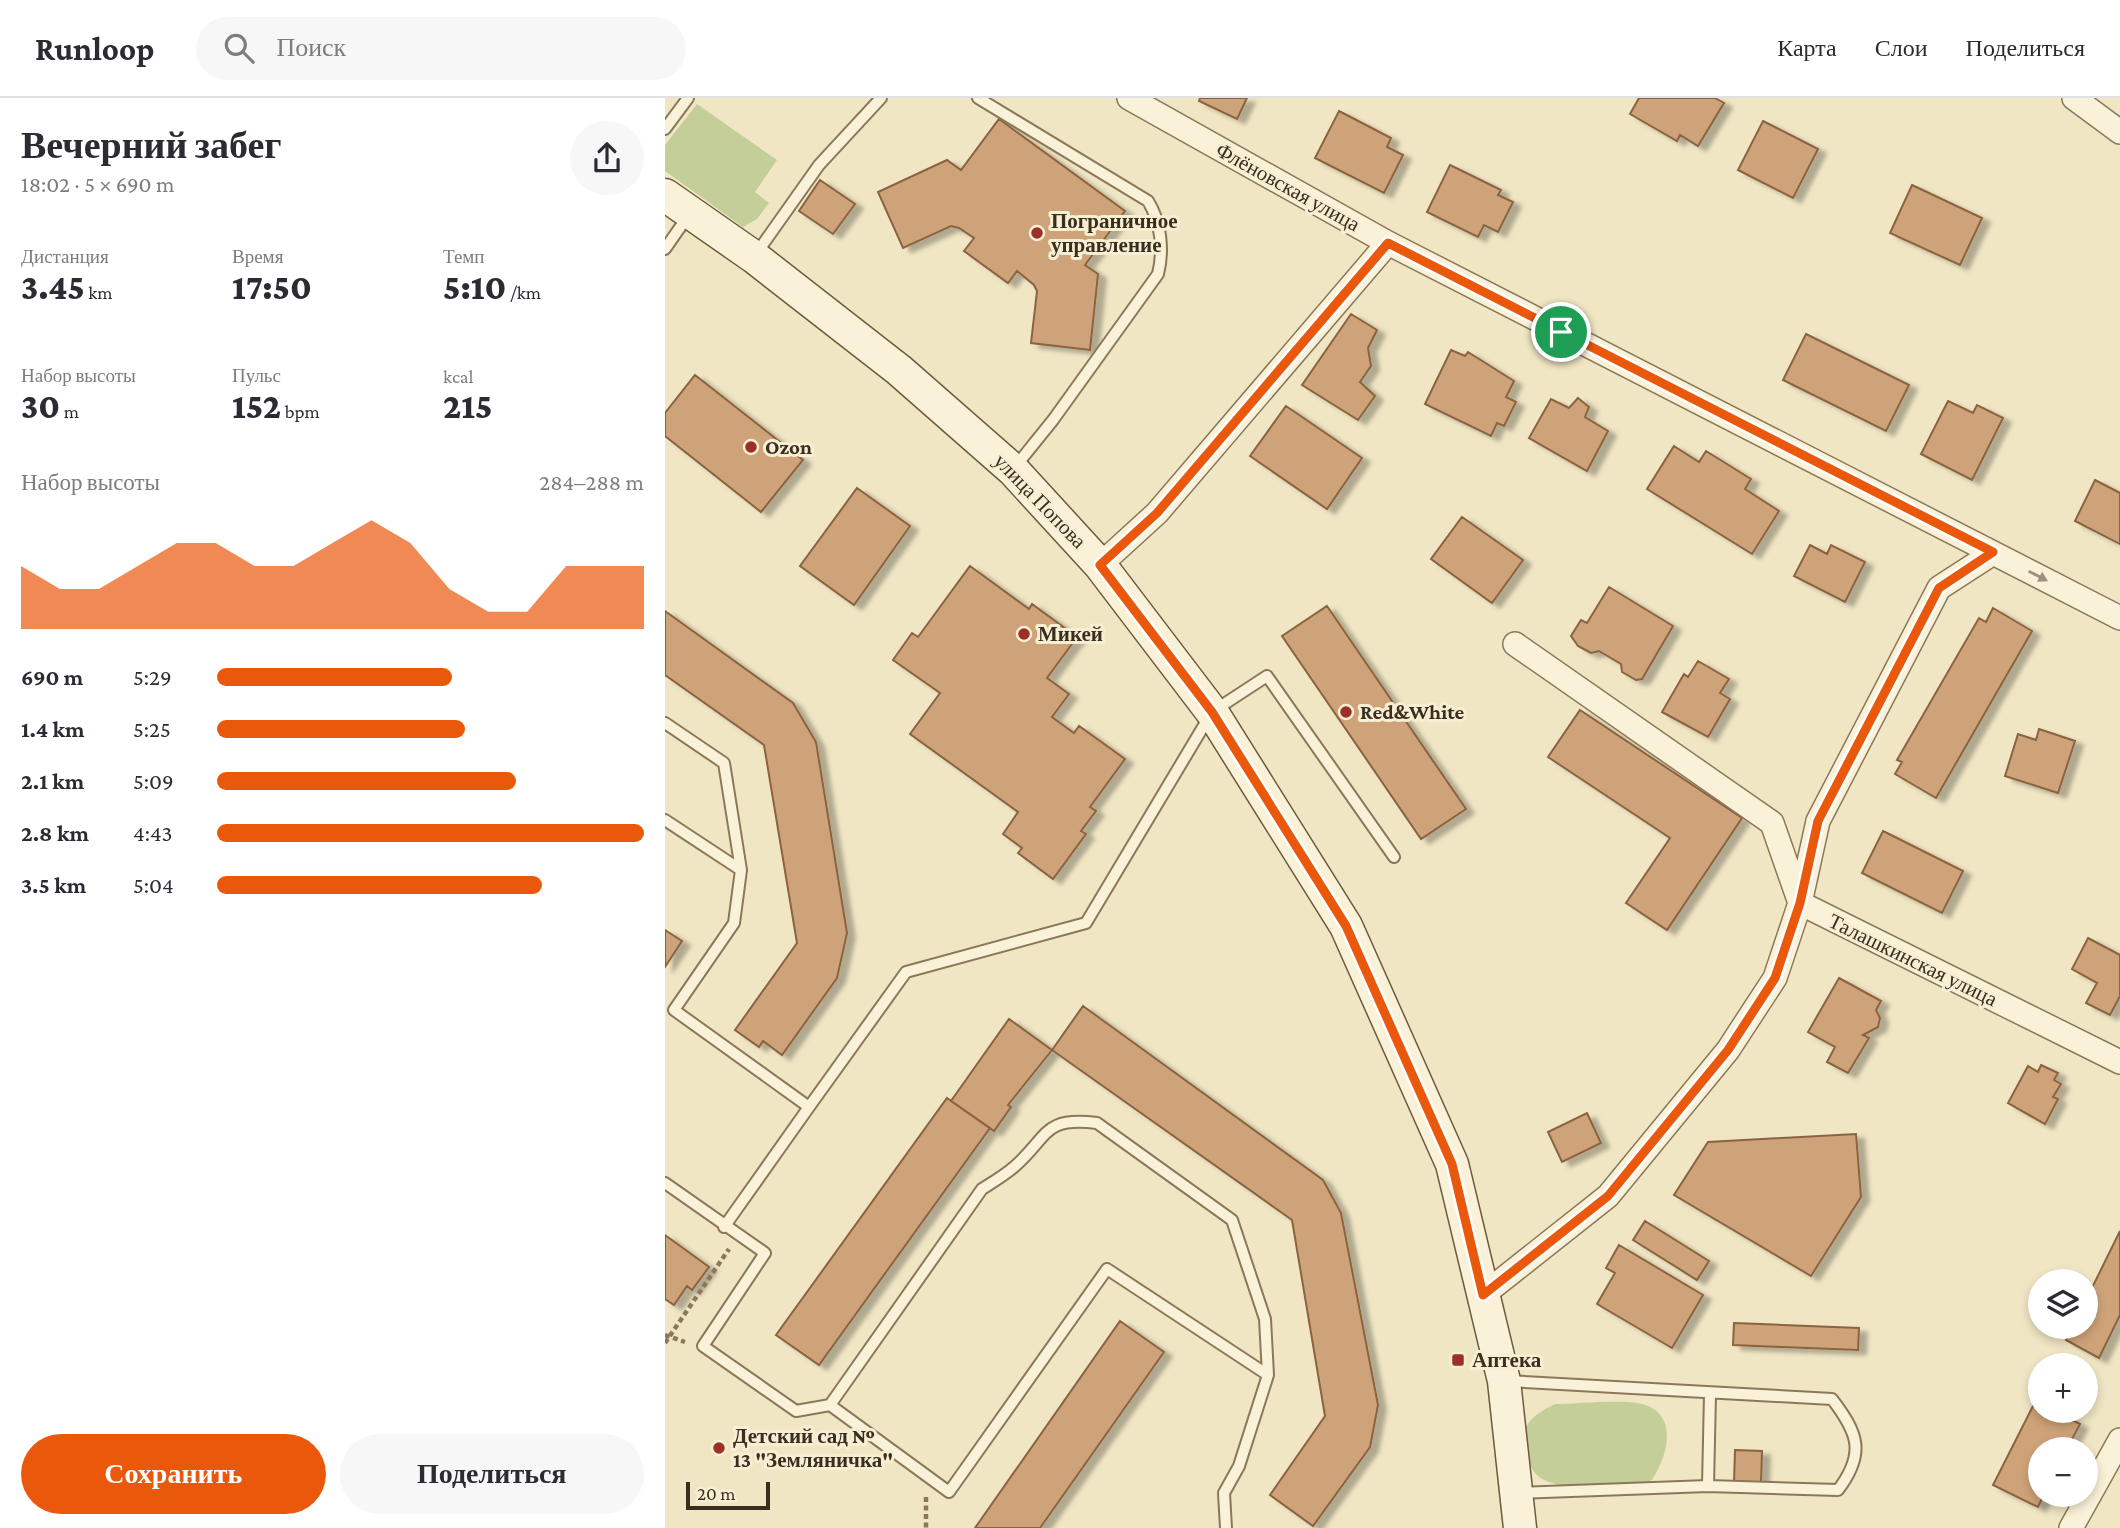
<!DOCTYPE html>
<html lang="ru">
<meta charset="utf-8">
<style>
:root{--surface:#fff;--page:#f7f7f7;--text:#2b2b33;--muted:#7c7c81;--line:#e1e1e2;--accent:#ea580c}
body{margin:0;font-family:"Crimson Pro",serif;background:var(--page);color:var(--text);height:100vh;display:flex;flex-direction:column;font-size:26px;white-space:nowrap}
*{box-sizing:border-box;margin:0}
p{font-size:23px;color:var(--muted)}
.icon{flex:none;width:38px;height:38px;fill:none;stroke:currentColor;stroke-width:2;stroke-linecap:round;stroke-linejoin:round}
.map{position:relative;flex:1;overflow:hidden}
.side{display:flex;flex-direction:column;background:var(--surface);width:665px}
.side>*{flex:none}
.tools{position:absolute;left:1363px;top:1171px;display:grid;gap:14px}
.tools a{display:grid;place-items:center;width:70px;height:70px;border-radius:50%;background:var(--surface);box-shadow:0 4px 10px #0003;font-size:35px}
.scale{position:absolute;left:21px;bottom:18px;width:84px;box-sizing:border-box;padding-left:7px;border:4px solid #3b2e1e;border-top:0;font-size:19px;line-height:24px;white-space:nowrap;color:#3b2e1e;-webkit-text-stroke:5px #f7efd4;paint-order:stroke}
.pin{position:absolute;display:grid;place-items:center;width:60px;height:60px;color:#fff;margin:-30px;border:4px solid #fff;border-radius:50%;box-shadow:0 2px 7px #0007}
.round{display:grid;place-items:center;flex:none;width:74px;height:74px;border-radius:37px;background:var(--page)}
.head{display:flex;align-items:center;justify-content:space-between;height:119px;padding:0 21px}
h1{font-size:38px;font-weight:800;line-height:52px}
.stats{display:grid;grid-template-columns:repeat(3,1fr);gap:10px;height:119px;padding:7px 21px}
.stats div{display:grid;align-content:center}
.stats b{font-size:35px;font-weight:800}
.stats small{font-size:19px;font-weight:400}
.stats p{font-size:19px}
.chart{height:196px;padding:14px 21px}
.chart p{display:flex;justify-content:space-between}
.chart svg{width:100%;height:126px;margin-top:7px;fill:var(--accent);opacity:.7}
.cta{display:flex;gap:14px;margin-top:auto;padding:14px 21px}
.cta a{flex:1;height:80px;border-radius:42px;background:var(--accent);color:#fff;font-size:28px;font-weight:800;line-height:80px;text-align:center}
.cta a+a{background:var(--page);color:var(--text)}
ul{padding:0 21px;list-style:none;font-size:23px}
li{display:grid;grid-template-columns:112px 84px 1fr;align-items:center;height:52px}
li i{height:18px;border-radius:9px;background:var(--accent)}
header{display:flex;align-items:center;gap:42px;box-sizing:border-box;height:98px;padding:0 35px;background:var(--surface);border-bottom:2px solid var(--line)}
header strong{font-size:33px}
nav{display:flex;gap:38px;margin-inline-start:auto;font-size:24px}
.search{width:490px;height:63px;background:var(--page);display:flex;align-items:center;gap:18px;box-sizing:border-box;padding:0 24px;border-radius:38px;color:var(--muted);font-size:26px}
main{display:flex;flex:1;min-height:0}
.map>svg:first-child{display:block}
.green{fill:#c4ce98}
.building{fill:#cfa379;stroke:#8b633f;stroke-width:2;filter:url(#shadow)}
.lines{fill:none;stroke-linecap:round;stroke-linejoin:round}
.lane-casing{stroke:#8b785a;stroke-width:14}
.street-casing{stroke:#8b785a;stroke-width:26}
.secondary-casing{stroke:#6d593d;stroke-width:35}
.path{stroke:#8b785a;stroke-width:4.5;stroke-dasharray:5 3.5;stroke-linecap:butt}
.lane{stroke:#faf2d8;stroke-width:10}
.street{stroke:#faf2d8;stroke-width:23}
.secondary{stroke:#faf2d8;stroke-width:32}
.oneway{fill:#9a907b}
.route-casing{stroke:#fff;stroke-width:14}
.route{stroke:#ea580c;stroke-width:9}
.poi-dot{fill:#9c3028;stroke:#f7efd4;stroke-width:2.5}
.labels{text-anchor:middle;stroke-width:6;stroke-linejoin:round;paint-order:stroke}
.street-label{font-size:21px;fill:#3b2e1e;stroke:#f7efd4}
.poi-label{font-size:21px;font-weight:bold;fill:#3b2e1e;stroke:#f7efd4;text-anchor:start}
</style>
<header>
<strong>Runloop</strong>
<div class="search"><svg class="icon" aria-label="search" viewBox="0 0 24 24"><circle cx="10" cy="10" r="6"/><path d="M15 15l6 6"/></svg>Поиск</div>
<nav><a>Карта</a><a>Слои</a><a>Поделиться</a></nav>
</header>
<main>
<section class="side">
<div class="head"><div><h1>Вечерний забег</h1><p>18:02 · 5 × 690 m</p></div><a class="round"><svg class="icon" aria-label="share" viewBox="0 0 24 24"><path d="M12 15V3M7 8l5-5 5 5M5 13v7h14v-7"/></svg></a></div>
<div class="stats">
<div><p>Дистанция</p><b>3.45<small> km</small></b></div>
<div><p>Время</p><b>17:50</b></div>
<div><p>Темп</p><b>5:10<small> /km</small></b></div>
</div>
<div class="stats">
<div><p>Набор высоты</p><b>30<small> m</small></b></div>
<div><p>Пульс</p><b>152<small> bpm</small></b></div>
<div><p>kcal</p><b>215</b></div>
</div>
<div class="chart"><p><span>Набор высоты</span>284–288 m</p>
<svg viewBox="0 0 160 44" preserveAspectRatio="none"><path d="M0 44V22L10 30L20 30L30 22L40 14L50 14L60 22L70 22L80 14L90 6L100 14L110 30L120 38L130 38L140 22L150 22L160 22V44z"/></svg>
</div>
<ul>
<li><b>690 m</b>5:29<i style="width:55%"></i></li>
<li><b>1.4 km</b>5:25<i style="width:58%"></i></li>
<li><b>2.1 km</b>5:09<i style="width:70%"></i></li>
<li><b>2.8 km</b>4:43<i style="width:100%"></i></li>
<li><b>3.5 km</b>5:04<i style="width:76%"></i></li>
</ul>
<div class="cta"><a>Сохранить</a><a>Поделиться</a></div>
</section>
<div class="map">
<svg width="1455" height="1430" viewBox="0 0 1455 1430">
<defs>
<filter id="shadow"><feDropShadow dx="8" dy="4.5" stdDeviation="2" flood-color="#0004"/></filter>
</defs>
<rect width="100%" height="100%" fill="#f0e6c4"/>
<path class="green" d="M32,6L112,62L90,94L104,105L92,121L78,129L0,73V47Z
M890,1306C912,1306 957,1301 977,1306C1017,1316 1001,1365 983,1387C952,1387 908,1395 879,1382C866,1376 860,1358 858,1345C855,1325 875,1313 890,1306Z"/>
<path class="building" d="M535,0H582L572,21L534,3Z
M974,0H1050L1059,5L1033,48L1015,37L1012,43L965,16Z
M674,13L726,40L722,49L738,57L719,95L650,60Z
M334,21L460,113L420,167L433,176L425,252L366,245L372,193L369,187L352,173L343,185L299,153L309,140L294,130L286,128L238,150L213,94L282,62L296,72Z
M1098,23L1153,51L1128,100L1073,72Z
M785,67L836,92L833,97L848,104L833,134L819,127L813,139L762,114Z
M155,82L190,106L168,136L134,113Z
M1247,87L1317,120L1295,167L1225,135Z
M686,216L712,232L703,250L706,268L695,284L710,298L693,322L637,287Z
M1141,236L1244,287L1221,333L1118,282Z
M786,252L800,258L803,254L849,283L841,299L851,304L839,328L832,325L826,338L760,306Z
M30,277L138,362L96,414L0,338V315Z
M913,300L924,309L920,319L943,333L922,373L864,340L886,301L904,310Z
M1283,303L1308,315L1312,307L1338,320L1307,382L1256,356Z
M621,308L697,360L662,411L585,358Z
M1009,348L1034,364L1041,353L1086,381L1080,391L1114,413L1087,456L982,391Z
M1430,382L1455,395V446L1410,423Z
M192,390L245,428L189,507L135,468Z
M797,419L858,462L827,505L766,461Z
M1145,447L1162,456L1166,447L1200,464L1180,504L1129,478Z
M305,468L364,511L367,506L412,539L382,580L404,596L387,619L409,635L414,628L460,661L425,709L431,713L416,733L421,736L388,781L353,755L357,750L338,736L353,714L245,636L275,595L228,562L247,535L253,539Z
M944,489L1008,528L977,581L971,582L957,574L956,566L934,553L926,555L913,548L906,538L916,522L922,525Z
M662,508L801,711L756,741L617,538Z
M1328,510L1367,533L1271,700L1230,676L1237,664L1232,662L1314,520L1321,524Z
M0,513L128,605L151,644L182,835L172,880L117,957L98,943L94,949L70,932L132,845L99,647L0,577Z
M1033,563L1064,581L1055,595L1065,601L1043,639L997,614L1019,576L1023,579Z
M915,612L1077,720L1002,832L961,805L1005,740L883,659Z
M1374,631L1410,643L1393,695L1340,678L1353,636L1371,642Z
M1218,733L1298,773L1277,815L1197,775Z
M0,832L17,843L0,869Z
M1423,840L1455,857V898L1445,917L1421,905L1432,885L1407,871Z
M1174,880L1216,903L1211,912L1215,920L1213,929L1198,937L1204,940L1183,975L1162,964L1170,949L1143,934Z
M418,908L658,1082L676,1115L713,1307L705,1349L648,1428L605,1397L660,1318L627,1122L387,952L343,1007L346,1009L329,1033L286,1003L344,921L387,952Z
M1376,967L1393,975L1389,982L1396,986L1388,999L1393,1001L1380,1026L1343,1005L1363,968L1373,974Z
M282,1000L325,1030L154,1267L111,1237Z
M922,1015L936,1045L897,1064L883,1034Z
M1191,1036L1196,1099L1146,1178L1009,1097L1043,1044Z
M980,1123L1044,1163L1032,1182L968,1142Z
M1455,1133V1217L1434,1260L1401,1242L1408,1228H1421V1202Z
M0,1137L44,1169L27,1192L22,1188L9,1207L0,1201Z
M954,1147L1038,1197L1007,1250L932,1206L950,1175L941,1170Z
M455,1223L499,1254L375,1430H310Z
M1069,1225L1194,1230L1193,1252L1068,1247Z
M1370,1304L1376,1307V1312H1387L1415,1326L1402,1351H1376V1396H1379L1373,1409L1328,1387Z
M1070,1352L1097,1353L1096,1385L1069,1384Z"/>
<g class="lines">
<defs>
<path id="lane" d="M313,0L483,103C496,124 499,152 493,176L388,322L350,369
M0,31L23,0
M0,151L23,118
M91,156L154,67L216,0
M0,625L59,665L76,772L69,825L9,912L144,1009L241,874L421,825L547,614L602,578L729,759
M0,722L76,772
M0,1085L100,1155L38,1248L131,1313L165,1307
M59,1129L144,1009
M842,1283L1167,1301C1193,1335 1201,1355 1173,1392L1043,1388L855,1395
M1043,1388L1045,1296
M561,1430L559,1395L574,1368L603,1277L600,1221L567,1122L432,1025C377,1018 384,1039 349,1069C340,1077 328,1084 317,1091L165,1307L284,1394L442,1171L603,1277"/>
<path id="street" d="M464,0L723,145L1455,520
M1409,0L1455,34
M435,467L492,415L723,145
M850,546L1107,725L1135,805L1455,964
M818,1197L943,1098L1063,952L1110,880L1135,805L1153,723L1274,490L1328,455
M1406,1430L1455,1342"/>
<path id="secondary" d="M0,97L89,159L234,272L348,372L435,467L547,614L681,828L787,1066L839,1283L855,1430"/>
</defs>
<use href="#lane" class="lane-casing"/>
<use href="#street" class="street-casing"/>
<use href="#secondary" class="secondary-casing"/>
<path class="path" d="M0,1237L20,1244
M0,1245L64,1151
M261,1399V1430"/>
<use href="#lane" class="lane"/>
<use href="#street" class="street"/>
<use href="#secondary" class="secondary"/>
</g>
<defs><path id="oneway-solid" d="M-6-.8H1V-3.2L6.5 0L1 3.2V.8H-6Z" transform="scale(1.75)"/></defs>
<use class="oneway" href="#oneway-solid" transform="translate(1373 478) rotate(27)"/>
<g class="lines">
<defs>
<path id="route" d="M723,145L1328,454L1274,490L1153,723L1135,805L1110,880L1063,952L943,1098L818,1197L787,1066L681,828L547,614L435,467L492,415Z"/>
</defs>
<use href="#route" class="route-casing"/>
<use href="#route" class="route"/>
</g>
<g class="poi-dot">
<circle cx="372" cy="135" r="7"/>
<circle cx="86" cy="349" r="7"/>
<circle cx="359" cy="536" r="7"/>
<circle cx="681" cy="614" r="7"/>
<rect x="786" y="1255" width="14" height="14" rx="3.5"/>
<circle cx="54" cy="1350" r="7"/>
</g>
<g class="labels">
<g class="street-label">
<text transform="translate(623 89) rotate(29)" y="7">Флёновская улица</text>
<text transform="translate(375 403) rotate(46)" y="7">улица Попова</text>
<text transform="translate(1248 862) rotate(26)" y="7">Талашкинская улица</text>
</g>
<g class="poi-label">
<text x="386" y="130">Пограничное<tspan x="386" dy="24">управление</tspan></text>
<text x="100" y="356">Ozon</text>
<text x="373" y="543">Микей</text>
<text x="695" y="621">Red&amp;White</text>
<text x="807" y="1269">Аптека</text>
<text x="68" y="1345">Детский сад №<tspan x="68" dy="24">13 "Земляничка"</tspan></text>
</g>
</g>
</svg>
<div class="tools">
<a><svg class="icon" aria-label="layers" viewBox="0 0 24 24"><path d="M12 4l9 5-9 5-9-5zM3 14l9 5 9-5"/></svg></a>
<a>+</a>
<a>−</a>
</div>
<div class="scale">20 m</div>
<div class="pin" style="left:896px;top:234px;background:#1e9e55"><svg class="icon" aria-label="arrive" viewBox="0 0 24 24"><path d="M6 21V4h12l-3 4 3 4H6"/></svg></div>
</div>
</main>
